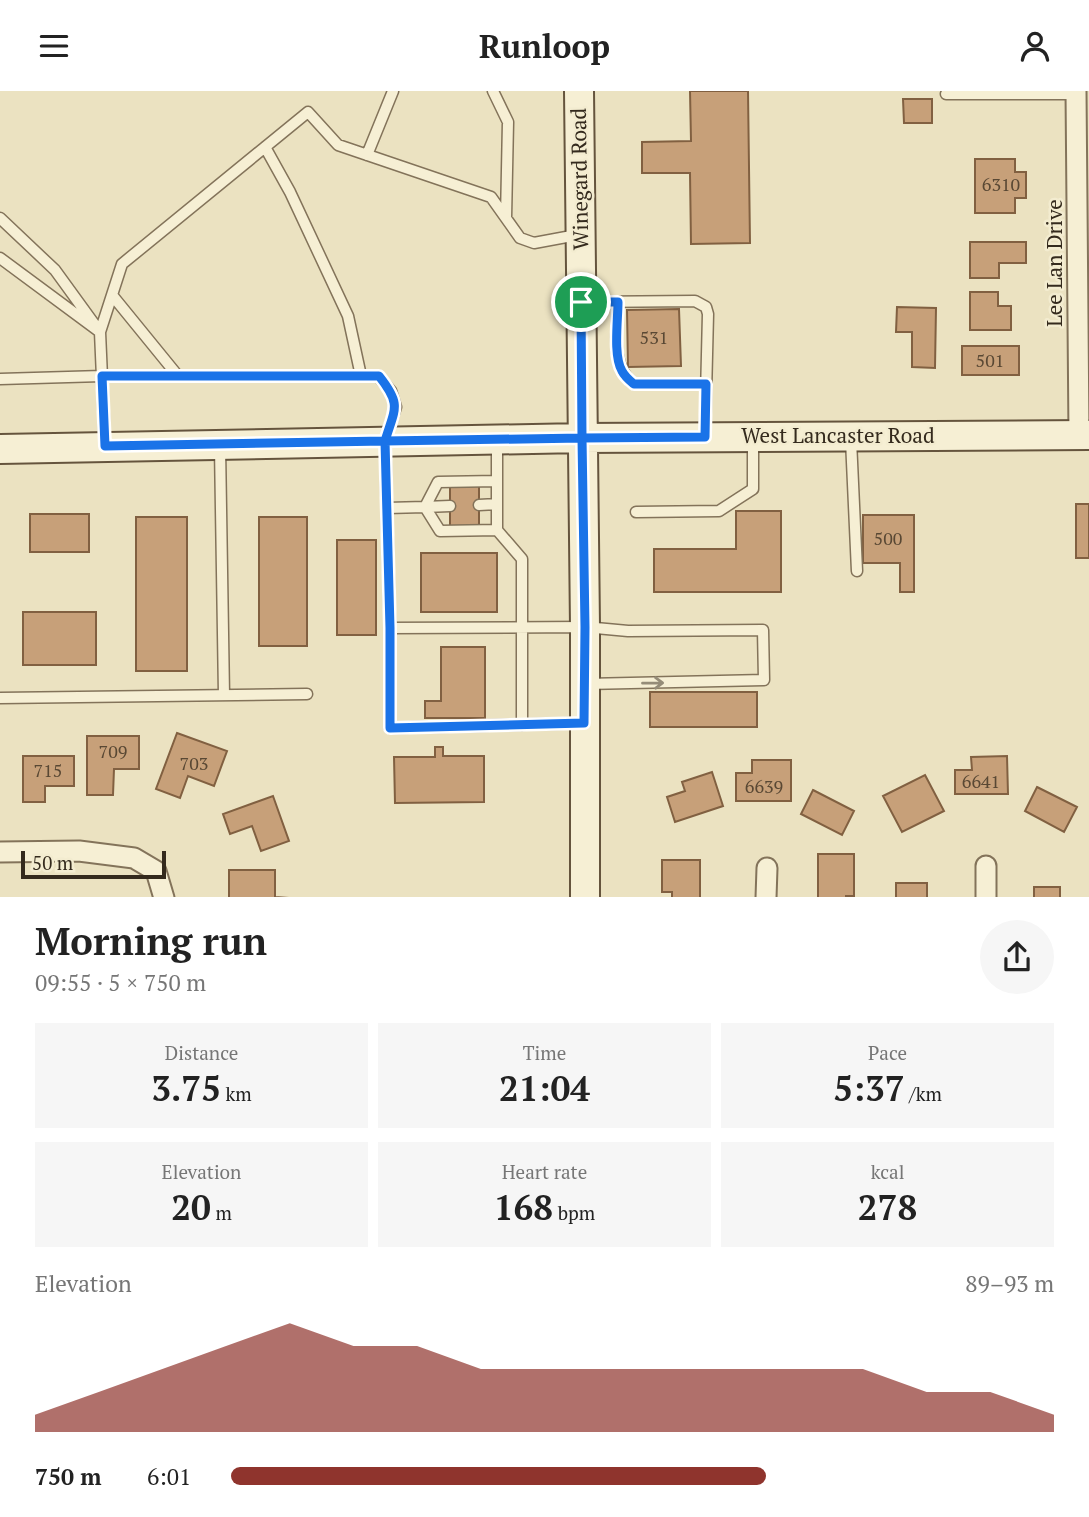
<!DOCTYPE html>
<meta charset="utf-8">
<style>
:root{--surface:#fff;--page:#f6f6f6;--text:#222;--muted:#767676;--accent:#8f342d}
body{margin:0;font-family:"PT Serif",serif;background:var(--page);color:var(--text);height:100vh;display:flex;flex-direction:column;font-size:26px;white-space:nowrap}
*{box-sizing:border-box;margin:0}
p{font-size:23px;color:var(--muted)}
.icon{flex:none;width:38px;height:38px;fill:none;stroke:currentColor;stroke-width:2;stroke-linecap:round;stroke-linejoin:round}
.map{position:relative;height:806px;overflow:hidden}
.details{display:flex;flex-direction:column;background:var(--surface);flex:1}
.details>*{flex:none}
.scale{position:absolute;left:21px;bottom:18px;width:145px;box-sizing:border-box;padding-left:7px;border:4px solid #342a1d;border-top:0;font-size:19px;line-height:24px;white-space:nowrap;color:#342a1d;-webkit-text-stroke:5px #f3ecd0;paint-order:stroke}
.pin{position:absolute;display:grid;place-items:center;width:60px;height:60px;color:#fff;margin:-30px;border:4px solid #fff;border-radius:50%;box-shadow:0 2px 7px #0007}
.round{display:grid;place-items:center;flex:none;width:74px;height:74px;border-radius:37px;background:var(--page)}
.headline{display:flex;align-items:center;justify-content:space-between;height:119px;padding:0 35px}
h1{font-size:38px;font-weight:800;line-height:52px}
.metrics{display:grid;grid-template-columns:repeat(3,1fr);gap:10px;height:119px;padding:7px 35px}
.metrics div{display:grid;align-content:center;border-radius:0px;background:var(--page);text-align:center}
.metrics b{font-size:35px;font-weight:800}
.metrics small{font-size:19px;font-weight:400}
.metrics p{font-size:19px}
.chart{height:196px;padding:14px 35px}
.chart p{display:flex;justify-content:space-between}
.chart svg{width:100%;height:126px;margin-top:7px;fill:var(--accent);opacity:.7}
ul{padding:0 35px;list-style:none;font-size:23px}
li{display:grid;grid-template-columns:112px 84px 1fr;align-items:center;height:52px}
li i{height:18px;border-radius:9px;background:var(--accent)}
header{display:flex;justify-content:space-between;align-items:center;height:91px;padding:0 35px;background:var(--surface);font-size:32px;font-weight:800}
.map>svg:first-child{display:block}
.building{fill:#c7a079;stroke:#816041;stroke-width:2}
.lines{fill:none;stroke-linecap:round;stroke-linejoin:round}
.lane-casing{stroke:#83735a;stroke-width:13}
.street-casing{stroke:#83735a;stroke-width:23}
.secondary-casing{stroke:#65543d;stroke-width:32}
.lane{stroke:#f6efd4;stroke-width:10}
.street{stroke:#f6efd4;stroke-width:19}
.secondary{stroke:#f6efd4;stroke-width:28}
.oneway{stroke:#958c78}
.route-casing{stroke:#fff;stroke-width:14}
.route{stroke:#1a73e8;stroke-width:9}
.labels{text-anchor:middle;stroke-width:5;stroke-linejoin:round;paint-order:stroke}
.number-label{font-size:18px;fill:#594834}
.street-label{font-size:21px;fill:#342a1d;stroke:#f3ecd0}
</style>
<header><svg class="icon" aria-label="menu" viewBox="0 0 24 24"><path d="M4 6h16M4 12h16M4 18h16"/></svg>Runloop<svg class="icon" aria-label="person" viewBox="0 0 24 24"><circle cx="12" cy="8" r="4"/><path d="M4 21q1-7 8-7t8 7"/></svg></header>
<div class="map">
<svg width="1089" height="807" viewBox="0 0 1089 807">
<rect width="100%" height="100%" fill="#ebe2c1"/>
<path class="building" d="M690,0H748L750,152L691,153L690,82H642V51L691,50Z
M903,8H932V32H904Z
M975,68H1015V81H1026V107H1015V122H975Z
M970,151H1026V172H999V187H970Z
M970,201H998V215H1011V239H970Z
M897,216L936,217L935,277L912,276V241H896Z
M679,218L681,275L628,276L627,219Z
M962,255H1019V284H962Z
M450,395H479V435H450Z
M1076,413H1089V467H1076Z
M736,420H781V501H654V458H736Z
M30,423H89V461H30Z
M863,424H914V501H900V472H863Z
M136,426H187V580H136Z
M259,426H307V555H259Z
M337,449H376V544H337Z
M421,462H497V521H421Z
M23,521H96V574H23Z
M441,556H485V627H425V610H441Z
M650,601H757V636H650Z
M177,642L227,660L214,695L188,685L180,707L156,698Z
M87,645H139V678H114L113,704H87Z
M435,656H443V665H484V711L395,712L394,666H435Z
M23,665H74V695H45V711H23Z
M1007,665L1008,703H955V679H972L971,666Z
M752,669H791V710H736V682H752Z
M712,681L723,715L675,731L667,706L685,700L682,691Z
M925,684L944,720L902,741L883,705Z
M1037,696L1077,716L1064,741L1025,720Z
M813,699L854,720L842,744L801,723Z
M273,705L289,750L261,760L252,735L230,743L223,723Z
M818,763H854V805H846V807H818Z
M662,769H700V807H672V801H662Z
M229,779H275V806L289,807H229Z
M896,792H927V807H896Z
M1034,796H1060V807H1034Z"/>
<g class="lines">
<defs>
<path id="lane" d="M493,0L508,31L506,127
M946,3H1076
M265,56L290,101L348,225L361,285
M367,64L393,0
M0,127L55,179L100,241L105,355
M0,167L100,241L122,173L308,21L338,54L491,106L520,147L534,152L577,144
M112,204L178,285
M585,211L695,210L706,216L708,223L705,344
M618,211C617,237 610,276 634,293H706
M0,288L102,285H378L391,300L396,316L385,350L390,537V637L582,632
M851,349L857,480
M220,356L224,604
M479,414L497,413
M450,415L425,416L438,391L497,390
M387,417L425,416L440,440L497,439V352
M636,421L719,420L753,398V350
M497,439L522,468V634
M390,537L585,536L628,540L763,539L764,589L586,593
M0,607L307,603"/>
<path id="street" d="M1076,0L1079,344
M0,761L79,760L134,767L156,780L164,807
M986,775V807
M766,807L767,777"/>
<path id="secondary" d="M579,0L585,536V807
M0,358L582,347L1089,344"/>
</defs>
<use href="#lane" class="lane-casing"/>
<use href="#street" class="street-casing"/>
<use href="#secondary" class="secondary-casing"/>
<use href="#lane" class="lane"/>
<use href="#street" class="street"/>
<use href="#secondary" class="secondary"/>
</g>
<defs><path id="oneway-shaft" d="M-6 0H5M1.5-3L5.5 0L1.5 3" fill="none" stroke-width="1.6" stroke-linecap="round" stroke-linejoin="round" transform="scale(1.75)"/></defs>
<use class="oneway" href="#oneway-shaft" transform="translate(653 592) rotate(-1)"/>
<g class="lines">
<defs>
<path id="route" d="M581,211L582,347L385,350C395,317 402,314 379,285H102L105,355L385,350L390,537V637L584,632L585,536L582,347L705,346L706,293H634C629,289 625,286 622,280C613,265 618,229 618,211H581"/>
</defs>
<use href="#route" class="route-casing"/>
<use href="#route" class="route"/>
</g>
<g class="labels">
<g class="number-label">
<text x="1001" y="100">6310</text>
<text x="654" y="253">531</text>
<text x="990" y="276">501</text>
<text x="888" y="454">500</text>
<text x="113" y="667">709</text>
<text x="194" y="679">703</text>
<text x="48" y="686">715</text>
<text x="981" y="697">6641</text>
<text x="764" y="702">6639</text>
</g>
<g class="street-label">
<text transform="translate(580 88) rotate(-91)" y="7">Winegard Road</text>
<text transform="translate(1055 172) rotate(-90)" y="7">Lee Lan Drive</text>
<text x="838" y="352">West Lancaster Road</text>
</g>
</g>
</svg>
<div class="scale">50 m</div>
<div class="pin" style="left:581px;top:211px;background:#1e9e55"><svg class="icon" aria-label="arrive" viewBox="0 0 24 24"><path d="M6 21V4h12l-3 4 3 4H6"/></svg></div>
</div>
<section class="details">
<div class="headline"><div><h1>Morning run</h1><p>09:55 · 5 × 750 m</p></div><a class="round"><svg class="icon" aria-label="share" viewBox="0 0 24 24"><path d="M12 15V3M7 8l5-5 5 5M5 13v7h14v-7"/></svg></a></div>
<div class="metrics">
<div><p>Distance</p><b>3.75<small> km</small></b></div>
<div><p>Time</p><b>21:04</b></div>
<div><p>Pace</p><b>5:37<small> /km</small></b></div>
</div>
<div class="metrics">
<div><p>Elevation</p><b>20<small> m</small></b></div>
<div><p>Heart rate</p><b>168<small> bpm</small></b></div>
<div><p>kcal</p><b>278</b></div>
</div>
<div class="chart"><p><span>Elevation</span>89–93 m</p>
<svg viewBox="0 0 160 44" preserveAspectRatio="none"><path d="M0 44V38L10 30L20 22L30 14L40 6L50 14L60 14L70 22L80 22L90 22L100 22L110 22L120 22L130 22L140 30L150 30L160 38V44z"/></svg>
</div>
<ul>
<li><b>750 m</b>6:01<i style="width:65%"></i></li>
</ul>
</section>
